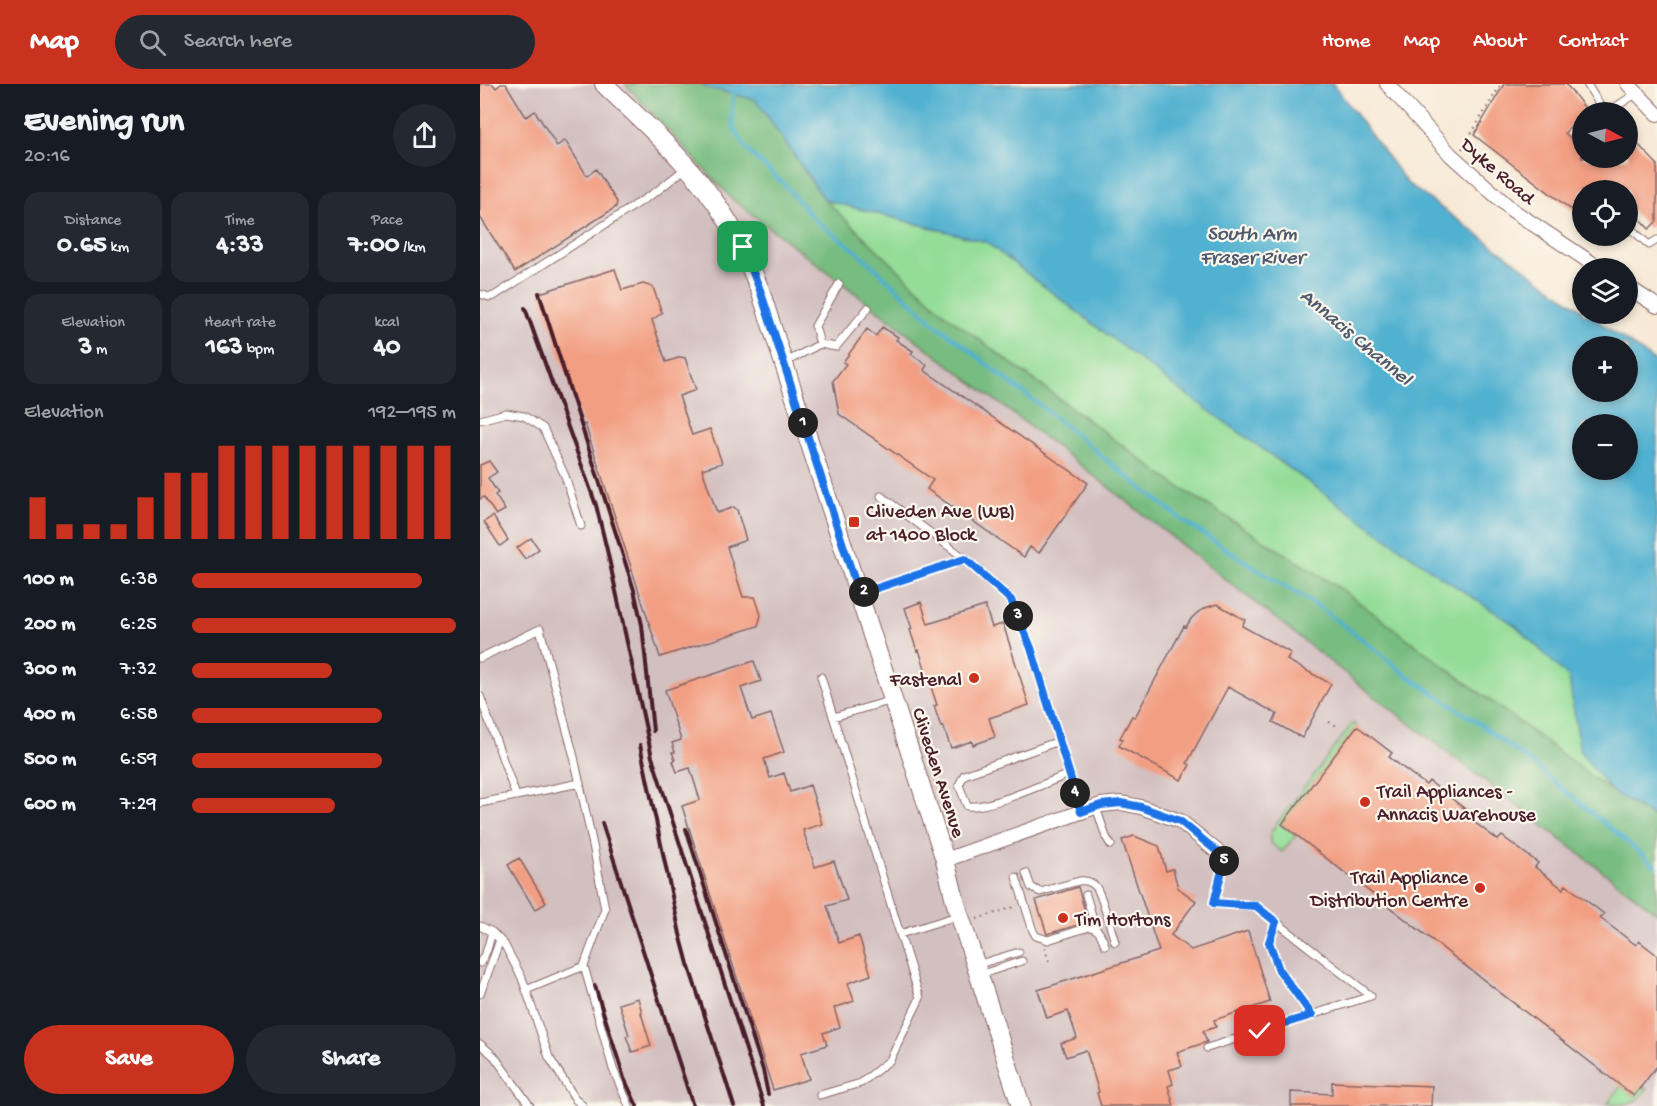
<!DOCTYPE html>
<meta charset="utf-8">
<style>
:root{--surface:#171b24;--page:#242831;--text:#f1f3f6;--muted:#9ea1a6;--accent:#c8321e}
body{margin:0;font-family:"Gochi Hand",sans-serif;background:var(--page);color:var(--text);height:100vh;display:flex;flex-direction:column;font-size:22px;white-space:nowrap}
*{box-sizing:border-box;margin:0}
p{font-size:20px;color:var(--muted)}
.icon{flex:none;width:33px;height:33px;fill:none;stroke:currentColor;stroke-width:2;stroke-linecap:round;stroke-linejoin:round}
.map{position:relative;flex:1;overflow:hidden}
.sheet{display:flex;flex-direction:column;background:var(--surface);width:480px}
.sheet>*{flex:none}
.needle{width:39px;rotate:97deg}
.buttons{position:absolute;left:1092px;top:18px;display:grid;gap:12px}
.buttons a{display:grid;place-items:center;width:66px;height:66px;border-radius:50%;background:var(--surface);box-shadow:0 3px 9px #0003;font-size:30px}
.pin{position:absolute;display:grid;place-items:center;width:51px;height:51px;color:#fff;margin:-26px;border-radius:12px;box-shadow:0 3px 9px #0006}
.km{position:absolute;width:30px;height:30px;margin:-15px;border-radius:50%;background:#222;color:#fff;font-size:16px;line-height:30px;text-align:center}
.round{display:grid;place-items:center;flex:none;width:63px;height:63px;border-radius:32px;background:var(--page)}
.headline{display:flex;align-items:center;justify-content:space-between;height:102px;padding:0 24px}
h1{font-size:33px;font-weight:800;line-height:45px}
.stats{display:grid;grid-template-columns:repeat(3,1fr);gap:9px;height:102px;padding:6px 24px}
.stats div{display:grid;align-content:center;border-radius:15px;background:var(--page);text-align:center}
.stats b{font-size:26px;font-weight:800}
.stats small{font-size:16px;font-weight:400}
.stats p{font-size:16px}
.chart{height:168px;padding:12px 24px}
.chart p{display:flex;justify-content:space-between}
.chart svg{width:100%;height:108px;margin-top:6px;stroke:var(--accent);stroke-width:6}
.cta{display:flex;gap:12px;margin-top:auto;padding:12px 24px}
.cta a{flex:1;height:69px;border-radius:36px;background:var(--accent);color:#fff;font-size:24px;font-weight:800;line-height:69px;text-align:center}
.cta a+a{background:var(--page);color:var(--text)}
ul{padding:0 24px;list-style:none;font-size:20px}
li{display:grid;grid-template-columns:96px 72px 1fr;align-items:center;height:45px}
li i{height:15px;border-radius:8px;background:var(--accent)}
header{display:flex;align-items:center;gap:36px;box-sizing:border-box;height:84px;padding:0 30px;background:var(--accent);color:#fff}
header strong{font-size:28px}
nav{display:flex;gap:33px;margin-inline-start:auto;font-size:21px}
.search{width:420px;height:54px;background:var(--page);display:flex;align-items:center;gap:15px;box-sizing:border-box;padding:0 21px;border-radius:33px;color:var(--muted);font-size:22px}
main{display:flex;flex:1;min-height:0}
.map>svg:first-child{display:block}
.industrial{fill:#d2bfc0}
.green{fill:#94dd98;stroke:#6f7e62;stroke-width:1.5}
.forest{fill:#77bc80;stroke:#606e56;stroke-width:1.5}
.water{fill:#51b1d0;stroke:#4e687e;stroke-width:1.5;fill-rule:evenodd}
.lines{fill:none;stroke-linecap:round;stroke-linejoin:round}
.stream{stroke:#51b1d0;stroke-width:4}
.building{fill:#f29e82}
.service-casing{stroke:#876566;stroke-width:9}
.minor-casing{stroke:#876566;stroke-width:16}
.tertiary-casing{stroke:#876566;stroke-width:20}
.path{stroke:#876566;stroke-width:2;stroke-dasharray:1.5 4.5;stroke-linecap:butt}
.service{stroke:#fff;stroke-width:7}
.minor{stroke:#fff;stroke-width:14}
.tertiary{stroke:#fff;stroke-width:18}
.rail{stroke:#4a1f2b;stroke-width:4}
.route-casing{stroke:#fff;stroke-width:12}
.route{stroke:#1a73e8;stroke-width:8}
.poi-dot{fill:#c8321e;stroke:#fbf7ec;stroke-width:2}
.labels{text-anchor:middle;stroke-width:4.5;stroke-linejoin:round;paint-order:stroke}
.street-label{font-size:20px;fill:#4a1f2b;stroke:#fbf7ec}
.poi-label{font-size:20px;fill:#4a1f2b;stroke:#fbf7ec;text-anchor:start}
.water-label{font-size:21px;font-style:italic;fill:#4d596d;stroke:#fbf7ec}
</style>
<header>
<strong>Map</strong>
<div class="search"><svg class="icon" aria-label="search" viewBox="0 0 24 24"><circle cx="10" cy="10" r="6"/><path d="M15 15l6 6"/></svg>Search here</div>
<nav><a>Home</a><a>Map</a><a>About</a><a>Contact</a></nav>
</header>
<main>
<section class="sheet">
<div class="headline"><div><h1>Evening run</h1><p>20:16</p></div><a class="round"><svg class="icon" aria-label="share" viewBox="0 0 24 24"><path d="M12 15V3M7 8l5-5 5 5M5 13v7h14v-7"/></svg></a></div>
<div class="stats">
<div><p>Distance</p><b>0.65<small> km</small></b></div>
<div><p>Time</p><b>4:33</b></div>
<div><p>Pace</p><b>7:00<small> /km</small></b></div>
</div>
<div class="stats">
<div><p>Elevation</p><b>3<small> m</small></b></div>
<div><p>Heart rate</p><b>163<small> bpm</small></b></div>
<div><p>kcal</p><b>40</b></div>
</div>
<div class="chart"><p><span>Elevation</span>192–195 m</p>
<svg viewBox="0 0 160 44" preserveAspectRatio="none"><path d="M5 44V27M15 44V38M25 44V38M35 44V38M45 44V27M55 44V17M65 44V17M75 44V6M85 44V6M95 44V6M105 44V6M115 44V6M125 44V6M135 44V6M145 44V6M155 44V6"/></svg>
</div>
<ul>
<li><b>100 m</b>6:38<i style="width:87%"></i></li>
<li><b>200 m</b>6:25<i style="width:100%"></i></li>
<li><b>300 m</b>7:32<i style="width:53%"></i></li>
<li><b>400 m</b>6:58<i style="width:72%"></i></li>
<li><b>500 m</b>6:59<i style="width:72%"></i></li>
<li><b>600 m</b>7:29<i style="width:54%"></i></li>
</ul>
<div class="cta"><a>Save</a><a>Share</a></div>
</section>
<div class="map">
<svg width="1177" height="1022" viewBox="0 0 1177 1022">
<rect width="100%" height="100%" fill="#fbf7ec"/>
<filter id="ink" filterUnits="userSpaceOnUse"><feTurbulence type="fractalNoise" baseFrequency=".0167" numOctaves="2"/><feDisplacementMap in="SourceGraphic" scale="12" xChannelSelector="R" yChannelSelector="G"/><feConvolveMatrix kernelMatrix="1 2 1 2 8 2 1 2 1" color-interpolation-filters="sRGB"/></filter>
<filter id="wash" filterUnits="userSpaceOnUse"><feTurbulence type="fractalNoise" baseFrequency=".008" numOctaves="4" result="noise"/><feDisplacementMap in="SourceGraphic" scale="24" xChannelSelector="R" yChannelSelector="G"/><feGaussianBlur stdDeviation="1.35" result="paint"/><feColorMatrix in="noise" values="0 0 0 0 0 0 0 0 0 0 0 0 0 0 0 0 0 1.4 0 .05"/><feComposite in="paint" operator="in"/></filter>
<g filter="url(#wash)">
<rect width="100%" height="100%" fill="#f7e8d4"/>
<path class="industrial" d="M0,0H145L252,115L604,384L885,605L1177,829V1022H0Z"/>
<path class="green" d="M224,0H389L1072,532L1177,735L1131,707L861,505L697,402L466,231L224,3Z
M873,639L877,642L802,740L816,751L802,768C792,761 786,758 792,746Z
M1141,1002L1154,1012L1162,1002L1167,1005C1156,1019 1147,1022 1128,1019Z"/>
<path class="forest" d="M145,0H224L225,3L276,15L345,116L466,231L697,402L861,505L1131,707L1177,735V829L885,605L604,384L252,115Z"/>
<path class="water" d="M224,0H853L927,99L1102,226V230H1108L1177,279V735L1131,707L1100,667L1089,594L1035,541L958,491L689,298L506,158L345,116L276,16L224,3ZM1102,262H1148V308H1102ZM1102,340H1148V386H1102Z"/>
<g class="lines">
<path class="stream" d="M264,0L253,10L252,34L254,45L269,68L304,100L335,136L379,169L455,240L486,263L520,291L557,319L629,378L702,436L772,482L839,523L882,555L925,590L997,638L1052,679L1177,783"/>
</g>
<g id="blocks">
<path class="building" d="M0,0H13L16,4L21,0H26L46,33L55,27L77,62L85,56L107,92L116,85L137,118L136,123L35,188L0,133Z
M1024,0H1086L1105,24L1085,49L1102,65V74H1148V50L1177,80V137L1169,145L1148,122V106H1102V134L994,51Z
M135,185L142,206L163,200L173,203L182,229L172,236L186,278L201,273L205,274L216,306L199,312L212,351L230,345L242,379L222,385L237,429L254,423L257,426L266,456L247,463L263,513H275L281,531L278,542L180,573L105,340L102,341L60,209Z
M402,243L418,253L416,256L433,267L431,270L447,281L444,286L608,399L559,469L550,463L544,473L447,405L453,396L359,330L353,297L366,280L363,278L387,245L396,252Z
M9,377L17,388L8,394L18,409L15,411L25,426L16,431L4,413L0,415V381Z
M13,432L28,456L20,462L4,438Z
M51,454L59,465L45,475L37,464Z
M441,518L448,540L505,522L512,543L523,540L549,621L509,634L515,653L493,661L492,657L471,664L463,642L461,643L454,622L457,621L439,566L437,567L430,546L432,545L425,524Z
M737,520L765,536L762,542L811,569L807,576L851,600L822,654L793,638L797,630L748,603L707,679L710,681L701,696L639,662L643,655L640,654L652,632L655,633L704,542L706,543L711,535L717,529L725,524Z
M274,577L281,597L261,604L272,636L291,630L304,668L284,675L290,694L304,689L310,708L330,701L342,740L323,746L335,783L354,777L367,816L347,822L359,859L379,852L391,891L368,899L374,917L354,924L360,943L343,949L347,961L321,969L329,995L293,1006L202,722L220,716L210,684L197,688L193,677L195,676L192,668H195L192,659L201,656L185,606Z
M877,642L912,669L909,673L946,701L949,697L985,725L982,729L1018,756L1022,752L1058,779L1055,783L1083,805L1086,801L1124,830L1120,834L1156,861L1159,857L1177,871V982L1154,1012L802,740Z
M654,752L679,762L686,787L693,785L698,804L716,817L691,851L711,866L768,847L790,918L734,936L736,943L723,947L727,958L697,968L702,982L689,986L693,1000L688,1002L694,1022H621L617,1009L619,1008L606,966L586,973L581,959L597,954L588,927L567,934L558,906L679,867L642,756Z
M39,774L66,819L55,826L28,781Z
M598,803L608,838L567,850L556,816Z
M158,914L162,929H161L171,962L152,968L146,952L149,951L139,920Z
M852,998L952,1002L951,1022H811V1008L852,1010Z"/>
</g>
</g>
<g filter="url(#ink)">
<use href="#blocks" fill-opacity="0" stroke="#876566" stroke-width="1.5"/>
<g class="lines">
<defs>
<path id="service" d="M1107,0L1124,28
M1128,28L1157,9
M1148,142L1169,161L1177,156
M0,210L9,213L14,212L177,107L206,84
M340,260L335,242L359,200
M306,278L340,260L356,263L388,224
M0,336L26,329L44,332L63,344L85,392L101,442
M401,412L483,473L532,516L551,564L601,728
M379,510L485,475
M0,574L60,545L94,673L114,766L125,825L104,882L133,985L149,1022
M341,593L420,850L477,832
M0,612L36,712L0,719
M353,633L413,616
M579,657L484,691L479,701L487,722C510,725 565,699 589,690
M36,712L100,699
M616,723L626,753L631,761
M546,789L551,803L560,808L599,797C605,796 611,797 616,803C622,811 631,846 635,858
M536,793L553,847L556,852L568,856L609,843C620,844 621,852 625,861
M606,811L616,845
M796,839L789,858L799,886L832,931
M0,842L12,848L7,866L0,879
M12,848L24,860L42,894L69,973L96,1016L103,1022
M496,881L539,868
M499,891L542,877
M46,906L104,882
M0,910L20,856
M0,960L14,972L50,1022
M727,964L891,912L776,822L734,819L745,774
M340,1011L381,999L410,976L440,914L420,850"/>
<path id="minor" d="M907,0L971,71L1032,126L1119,184
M1148,0L1177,30
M1148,203L1177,222
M465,776L621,721L641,719L661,723L700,737L745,774"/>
<path id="tertiary" d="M124,0C168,43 215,83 247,136C261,158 270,182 280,206L465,776L476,820L541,1022"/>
</defs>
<use href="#service" class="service-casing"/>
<use href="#minor" class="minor-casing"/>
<use href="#tertiary" class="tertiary-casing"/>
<path class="path" d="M982,65L1021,0
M1131,178L1142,184
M849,638L857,642
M497,835L537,822
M565,864L569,878"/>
<use href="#service" class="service"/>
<use href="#minor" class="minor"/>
<use href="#tertiary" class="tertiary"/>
<path class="rail" d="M59,209L154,506L162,541L173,647
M45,224L116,421L127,466L172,673L284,1022
M160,661L200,850L208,880L254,1022
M122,739L213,1022
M206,745L283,986L288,1010
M115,902L144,994L157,1022"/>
</g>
</g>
<g class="lines" filter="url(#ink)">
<defs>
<path id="route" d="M263,163L280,206L379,510L485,475L531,516L551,564L601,728L621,721L641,719L661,723L700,737L745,774L734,819L776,822L796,838L789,858L799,886L832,931L780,947"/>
</defs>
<use href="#route" class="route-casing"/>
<use href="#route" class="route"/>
</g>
<g class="poi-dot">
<rect x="368" y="432" width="12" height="12" rx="3"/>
<circle cx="494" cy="594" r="6"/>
<circle cx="885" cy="718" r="6"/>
<circle cx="1000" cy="804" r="6"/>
<circle cx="583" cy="834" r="6"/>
</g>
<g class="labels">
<g class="street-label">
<text transform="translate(1019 86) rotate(41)" y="7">Dyke Road</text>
<text transform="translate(460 688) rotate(72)" y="7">Cliveden Avenue</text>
</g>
<g class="poi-label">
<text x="386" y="433">Cliveden Ave (WB)<tspan x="386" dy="23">at 1400 Block</tspan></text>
<text x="482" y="601" text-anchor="end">Fastenal</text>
<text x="897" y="713">Trail Appliances -<tspan x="897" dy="23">Annacis Warehouse</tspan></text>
<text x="988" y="799" text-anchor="end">Trail Appliance<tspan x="988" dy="23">Distribution Centre</tspan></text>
<text x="595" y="841">Tim Hortons</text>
</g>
<g class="water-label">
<text x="772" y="155">South Arm<tspan x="772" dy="24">Fraser River</tspan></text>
<text transform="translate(877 252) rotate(40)" y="7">Annacis Channel</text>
</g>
</g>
</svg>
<div class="buttons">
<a><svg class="needle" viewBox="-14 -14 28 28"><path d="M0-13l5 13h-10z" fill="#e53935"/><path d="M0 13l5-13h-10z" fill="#9ea1a6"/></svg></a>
<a><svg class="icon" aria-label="locate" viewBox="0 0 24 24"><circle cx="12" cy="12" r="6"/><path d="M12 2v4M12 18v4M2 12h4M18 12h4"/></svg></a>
<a><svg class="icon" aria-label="layers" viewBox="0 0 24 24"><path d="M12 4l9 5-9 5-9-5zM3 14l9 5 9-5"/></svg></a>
<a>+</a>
<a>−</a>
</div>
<div class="pin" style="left:263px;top:163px;background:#1e9e55"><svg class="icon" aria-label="arrive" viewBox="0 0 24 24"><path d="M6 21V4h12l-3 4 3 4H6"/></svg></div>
<div class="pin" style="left:780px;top:947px;background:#d93025"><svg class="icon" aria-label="check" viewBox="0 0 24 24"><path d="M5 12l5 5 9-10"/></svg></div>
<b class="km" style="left:323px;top:339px">1</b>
<b class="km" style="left:384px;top:508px">2</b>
<b class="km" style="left:538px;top:532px">3</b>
<b class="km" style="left:595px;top:709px">4</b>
<b class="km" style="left:744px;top:777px">5</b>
</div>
</main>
